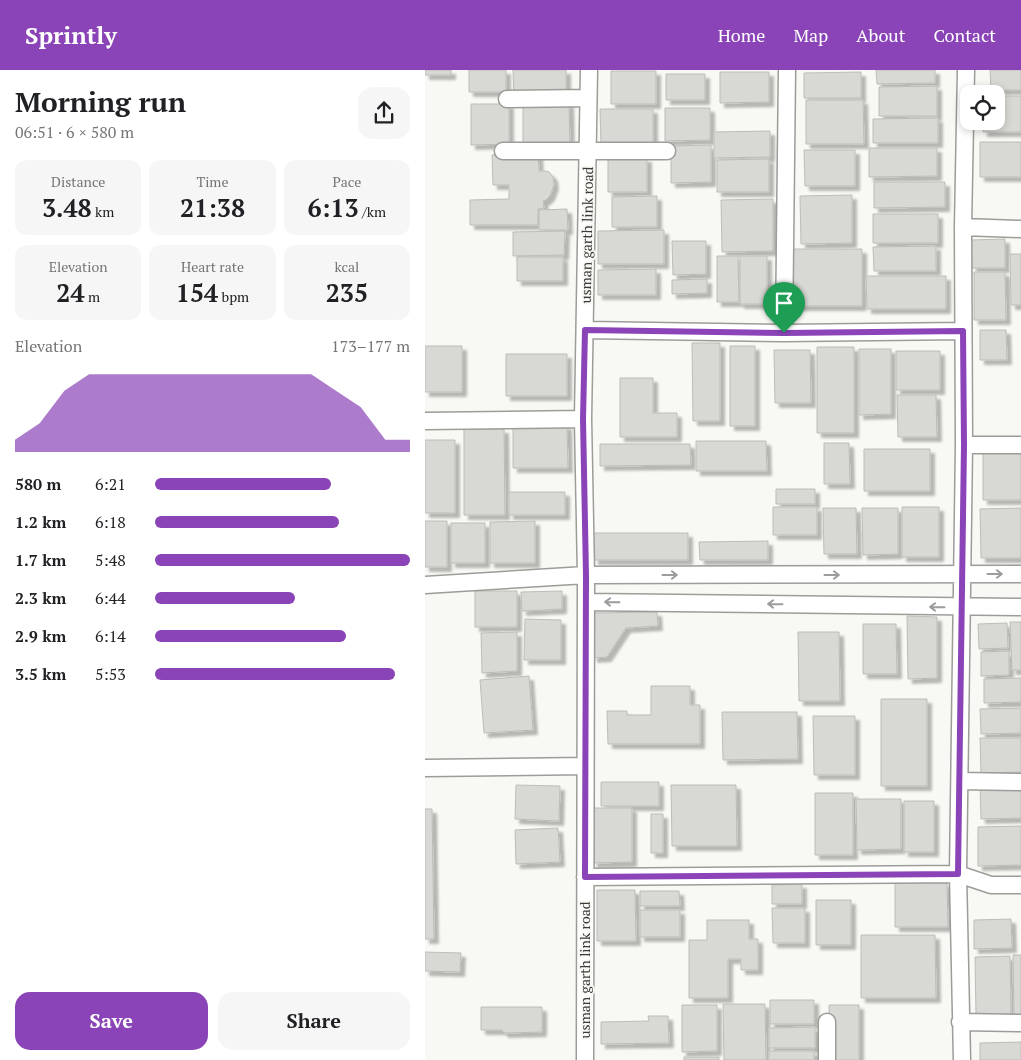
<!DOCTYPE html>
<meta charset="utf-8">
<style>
:root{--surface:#fff;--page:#f6f6f6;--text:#202124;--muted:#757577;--accent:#8a44b7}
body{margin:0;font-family:"PT Serif",serif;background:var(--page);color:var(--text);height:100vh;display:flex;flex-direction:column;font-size:19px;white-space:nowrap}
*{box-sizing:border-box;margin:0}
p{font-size:16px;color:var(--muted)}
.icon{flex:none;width:28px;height:28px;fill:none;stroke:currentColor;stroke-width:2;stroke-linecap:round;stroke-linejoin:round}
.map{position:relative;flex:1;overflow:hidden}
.panel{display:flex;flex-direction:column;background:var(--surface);width:425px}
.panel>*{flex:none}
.buttons{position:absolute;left:535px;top:15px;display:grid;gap:10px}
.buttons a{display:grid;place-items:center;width:45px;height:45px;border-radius:10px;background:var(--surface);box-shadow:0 2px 8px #0003;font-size:25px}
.pin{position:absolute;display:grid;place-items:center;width:42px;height:42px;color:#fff;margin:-51px -21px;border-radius:50% 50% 50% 0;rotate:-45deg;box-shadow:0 0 5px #0007}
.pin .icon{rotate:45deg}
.round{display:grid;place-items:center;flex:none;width:52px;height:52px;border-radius:15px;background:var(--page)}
.overview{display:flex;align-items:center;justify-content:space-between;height:85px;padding:0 15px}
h1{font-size:28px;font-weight:600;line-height:38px}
.metrics{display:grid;grid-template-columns:repeat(3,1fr);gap:8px;height:85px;padding:5px 15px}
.metrics div{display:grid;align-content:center;border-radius:12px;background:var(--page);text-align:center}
.metrics b{font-size:25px;font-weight:600}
.metrics small{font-size:14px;font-weight:400}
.metrics p{font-size:14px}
.chart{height:140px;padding:10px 15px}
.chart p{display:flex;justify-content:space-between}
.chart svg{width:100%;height:90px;margin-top:5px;fill:var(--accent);opacity:.7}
.primary-button{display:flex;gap:10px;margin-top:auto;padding:10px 15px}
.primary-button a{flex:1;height:58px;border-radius:15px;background:var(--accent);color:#fff;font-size:20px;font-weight:600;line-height:58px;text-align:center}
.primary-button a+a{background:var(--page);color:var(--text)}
ul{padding:0 15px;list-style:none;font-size:16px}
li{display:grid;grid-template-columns:80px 60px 1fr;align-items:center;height:38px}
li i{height:12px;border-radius:6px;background:var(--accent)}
header{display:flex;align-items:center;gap:30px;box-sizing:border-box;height:70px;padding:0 25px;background:var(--accent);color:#fff}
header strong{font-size:24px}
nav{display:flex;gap:28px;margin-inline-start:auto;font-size:18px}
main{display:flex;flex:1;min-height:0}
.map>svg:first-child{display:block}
.building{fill:#d8d9d5;stroke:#bcbcb8;filter:url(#shadow)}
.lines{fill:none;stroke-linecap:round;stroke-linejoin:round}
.minor-casing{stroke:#9c9d99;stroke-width:19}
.minor{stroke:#fff;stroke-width:16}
.oneway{stroke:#9c9c9c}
.route-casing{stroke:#fff;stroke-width:10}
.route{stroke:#8a44b7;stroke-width:6}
.labels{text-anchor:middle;stroke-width:4;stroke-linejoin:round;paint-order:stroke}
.street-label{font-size:14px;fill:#3a3a38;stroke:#f8f8f4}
</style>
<header>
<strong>Sprintly</strong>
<nav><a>Home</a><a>Map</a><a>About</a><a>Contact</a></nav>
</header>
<main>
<section class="panel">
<div class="overview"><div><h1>Morning run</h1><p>06:51 · 6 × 580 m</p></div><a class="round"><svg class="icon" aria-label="share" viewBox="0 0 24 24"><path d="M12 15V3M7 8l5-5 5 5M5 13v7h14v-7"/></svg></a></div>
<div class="metrics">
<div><p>Distance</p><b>3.48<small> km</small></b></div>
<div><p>Time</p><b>21:38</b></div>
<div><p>Pace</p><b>6:13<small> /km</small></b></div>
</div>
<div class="metrics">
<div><p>Elevation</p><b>24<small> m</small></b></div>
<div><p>Heart rate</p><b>154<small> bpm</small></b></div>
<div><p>kcal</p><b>235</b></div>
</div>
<div class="chart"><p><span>Elevation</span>173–177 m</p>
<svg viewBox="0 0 160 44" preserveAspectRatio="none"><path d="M0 44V38L10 30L20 14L30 6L40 6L50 6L60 6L70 6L80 6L90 6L100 6L110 6L120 6L130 14L140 22L150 38L160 38V44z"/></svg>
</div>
<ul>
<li><b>580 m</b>6:21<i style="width:69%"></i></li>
<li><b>1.2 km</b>6:18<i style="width:72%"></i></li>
<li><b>1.7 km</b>5:48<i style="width:100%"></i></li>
<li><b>2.3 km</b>6:44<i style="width:55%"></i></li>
<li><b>2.9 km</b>6:14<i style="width:75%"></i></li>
<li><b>3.5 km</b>5:53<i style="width:94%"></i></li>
</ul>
<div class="primary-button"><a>Save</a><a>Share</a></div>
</section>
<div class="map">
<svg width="596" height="990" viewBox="0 0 596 990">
<defs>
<filter id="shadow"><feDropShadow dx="4.5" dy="4.5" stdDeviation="1" flood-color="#0004"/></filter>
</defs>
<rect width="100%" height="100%" fill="#f8f8f4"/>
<path class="building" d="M0,0H26V5H0Z
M44,0H81V22H44Z
M88,0H141V27H89Z
M451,0H510V13L452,14Z
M565,0H596V20H566Z
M186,1H231V34H186Z
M295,2H344V32L295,33Z
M436,2V28H379V3Z
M241,4H280V30H241Z
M512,16V46H454V17Z
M571,26H596V62H558V51H571Z
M381,30H438L439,74H381Z
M98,33H144L145,78H98Z
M46,34H84V74L46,75Z
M240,38H285V70L240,71Z
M175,39H228V75H176Z
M513,48V73H448V49Z
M345,61V87L289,88V62Z
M555,72H596V107H555Z
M286,75V112L246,113V76Z
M444,78H512V106L444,107Z
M379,80H430V116H380Z
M113,84L114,101H120L124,102L128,107L129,115L125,126L121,130L118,131L119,138L113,139V155H45V130L84,129V115H68L67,85Z
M183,88H222V122H183Z
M344,89V122H292V90Z
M449,112H520V137L449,138Z
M427,125V173L376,174L375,126Z
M232,126V157H187V127Z
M348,129V181L297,182L296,130Z
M142,139L143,160H114V140Z
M448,144H513V173H448Z
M239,160V194H173V161Z
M140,161L139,185L88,186V162Z
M580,169V198H547L546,170Z
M247,171H281V204L248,205Z
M511,176V201H449L448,177Z
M367,179H437V236H367Z
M585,184H596V235H586Z
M292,186H313L314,232H292Z
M315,186H342V234H315Z
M92,187H138V211H92Z
M231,199V225H173V200Z
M549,202H580L581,250H549Z
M441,206H521V239H442Z
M282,209V223L247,224V210Z
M555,260H581L582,290H555Z
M267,273H295V351H268Z
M0,276H37V322H0Z
M305,276H330V356H305Z
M392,277H429V363H392Z
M434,279H466V344L434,345Z
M349,280H385L386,333H350Z
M471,281H515V320H471Z
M81,284H142V326H81Z
M195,308H228V343H252V367H195Z
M472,325H511L512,367H473Z
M142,355L143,398H88V356Z
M39,359H79L80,445H39Z
M0,370H30V443H0Z
M271,371H341L342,401H271Z
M399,373H424L425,414H399Z
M175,374H265L266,395L175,396Z
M439,379H505V421H439Z
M558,380H596V430H558Z
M351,419H390V434H351Z
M84,422H140V445H84Z
M348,437H392V465H348Z
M477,437H514V487H477Z
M398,438H431L432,484H399Z
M437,438H473V484L438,485Z
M596,438V488H556L555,439Z
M0,451H22V497H0Z
M110,451V493H65V452Z
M26,453H60V493H26Z
M168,463H263V490H169Z
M343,471V490H275L274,472Z
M50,521H92V557H50Z
M137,521V539L97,541L96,522Z
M232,542L233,556L201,558L182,587L168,588L166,543Z
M482,546L512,547V608L483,609Z
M100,549L136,550V590H99Z
M585,552H596V600H587Z
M582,553L583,578L554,579L553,554Z
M438,554H471L472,604H438Z
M92,562V601L57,603L56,563Z
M373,562H414L415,631H374Z
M584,581V605L556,606V582Z
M104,606L108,660L59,663L55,610Z
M596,608V632L559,633V609Z
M226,616H265V635H275V674H183L182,641H202V645H226Z
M456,629H502V716H456Z
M596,638V663L556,664L555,639Z
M297,642H372L373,689L298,690Z
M388,646H430V705H389Z
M555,668H596V702L556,703Z
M176,712H234V736H176Z
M596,714V748L556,749L555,715Z
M91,715L135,716L134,751L90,749Z
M246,715H311L312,776H247Z
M390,723H428V785H390Z
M431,729H476V779L432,780Z
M479,731H509V782H479Z
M168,738H207V792L168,793Z
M0,739H7L9,869H0Z
M226,744H238V783H226Z
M596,756V795L553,796V757Z
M133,758L135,792L91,794L90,760Z
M470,813H522L523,857H470Z
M377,814V834H347V815Z
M172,820H210L211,871H172Z
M215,821H254L255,836H215Z
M391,830H426V875H391Z
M347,838H380V873H348Z
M215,840H255V867H215Z
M586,849L587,878L549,879V850Z
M282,850H324V869H333V900H316V889H303V928H264V870H282Z
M436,865H510L511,928H436Z
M0,882L36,883L35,902L0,901Z
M588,885H596V947H589Z
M585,886L586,944L551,945L550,887Z
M345,930H389V954H345Z
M298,934H340L341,990H299Z
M257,935H292V981L257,982Z
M404,935H434V990H405Z
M56,937H117V962L79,963L77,960H56Z
M223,946H243L244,973L176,974V952L224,951Z
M390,957V978H344V958Z
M596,972V990H555V973Z
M344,981H389V990H344Z
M259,987H294V990H259Z"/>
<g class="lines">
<defs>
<path id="minor" d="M82,29L163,28
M78,81H242
M538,157L596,159
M161,260L359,263L538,261
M359,263L362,0
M0,351L158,349
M539,375H596
M0,515L161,505L596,504
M161,532L596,537
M0,698L160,696
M535,711L596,712
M160,807L533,804L566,815H596
M402,952V990
M535,952L596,953
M160,990L161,505L158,349L164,0
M537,990L533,804L539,375L538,157L541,0"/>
</defs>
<use href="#minor" class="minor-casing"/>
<use href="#minor" class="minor"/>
</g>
<defs><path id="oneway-shaft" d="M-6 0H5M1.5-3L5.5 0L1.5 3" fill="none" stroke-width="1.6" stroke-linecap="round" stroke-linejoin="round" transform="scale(1.25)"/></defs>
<g class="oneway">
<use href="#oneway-shaft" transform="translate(570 504)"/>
<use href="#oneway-shaft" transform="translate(245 505)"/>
<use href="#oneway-shaft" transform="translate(407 505)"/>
<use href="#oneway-shaft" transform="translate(187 532) rotate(-179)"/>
<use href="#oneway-shaft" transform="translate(350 534) rotate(-179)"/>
<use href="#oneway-shaft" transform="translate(512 537) rotate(-179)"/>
</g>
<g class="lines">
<defs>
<path id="route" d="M160,260L359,263L538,261L539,375L533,804L160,807L161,506L158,349Z"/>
</defs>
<use href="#route" class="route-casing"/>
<use href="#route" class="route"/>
</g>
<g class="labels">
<g class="street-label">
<text transform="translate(162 165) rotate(-89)" y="5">usman garth link road</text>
<text transform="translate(160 900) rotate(-90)" y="5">usman garth link road</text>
</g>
</g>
</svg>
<div class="buttons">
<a><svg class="icon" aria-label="locate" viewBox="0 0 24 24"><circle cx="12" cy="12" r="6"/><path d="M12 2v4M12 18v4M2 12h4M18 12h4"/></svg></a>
</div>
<div class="pin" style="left:359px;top:263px;background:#1e9e55"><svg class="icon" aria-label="arrive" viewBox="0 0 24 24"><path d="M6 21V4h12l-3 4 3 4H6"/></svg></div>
</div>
</main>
